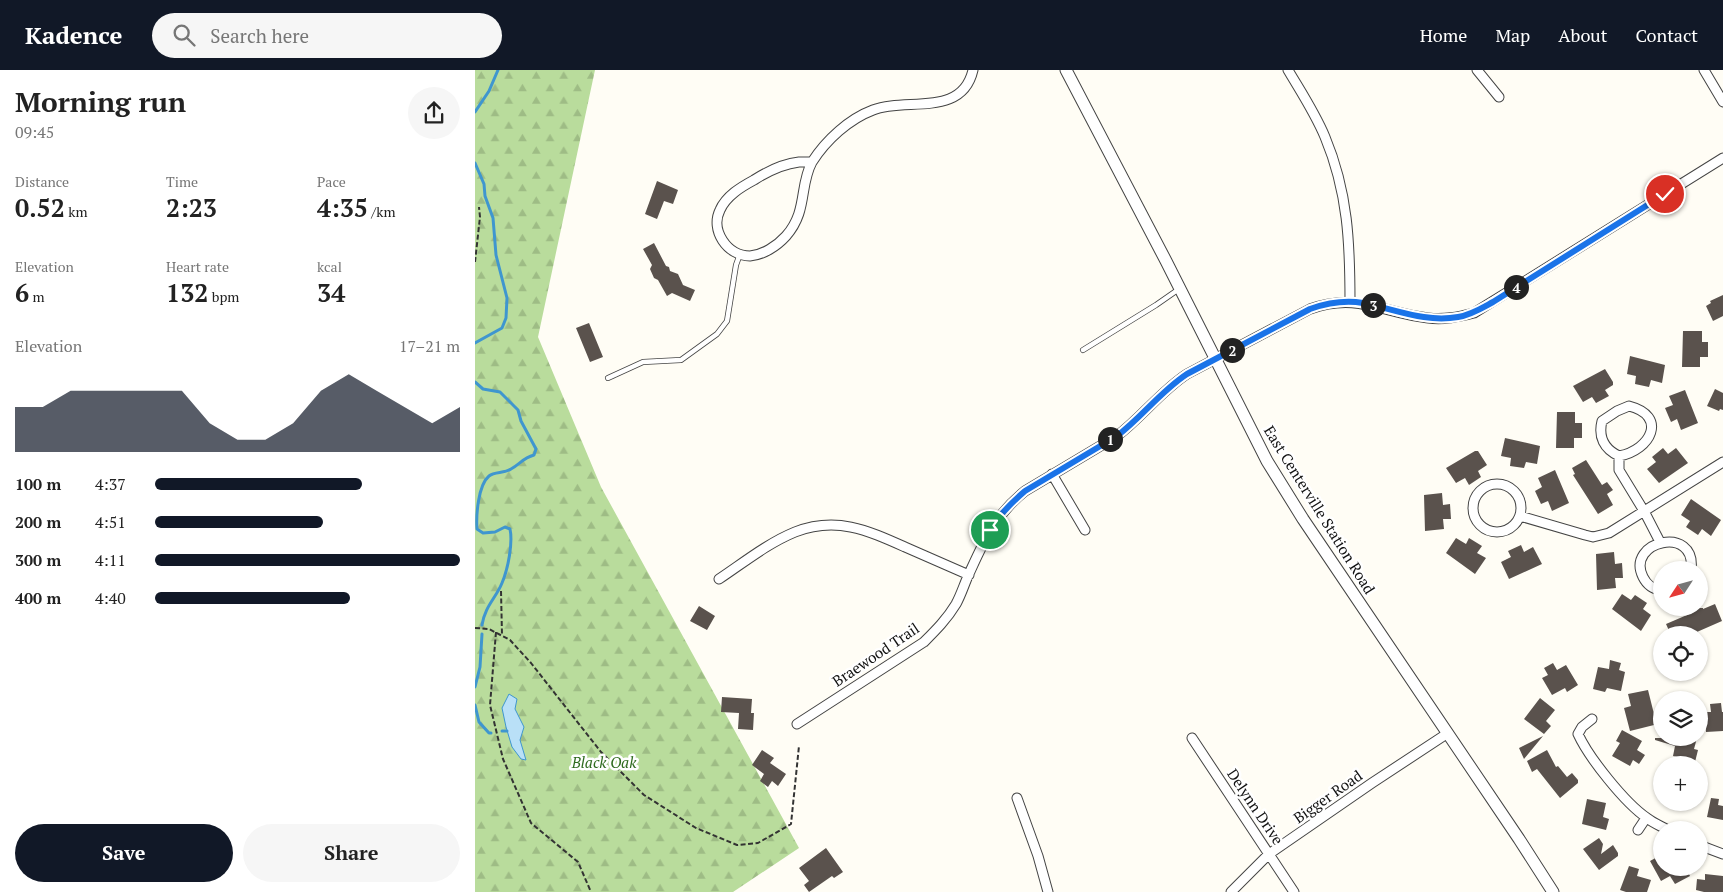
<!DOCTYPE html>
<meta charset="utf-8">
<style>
:root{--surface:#fff;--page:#f6f6f6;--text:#222;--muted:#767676;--accent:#111827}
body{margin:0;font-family:"PT Serif",serif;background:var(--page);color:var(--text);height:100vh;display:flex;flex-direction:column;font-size:19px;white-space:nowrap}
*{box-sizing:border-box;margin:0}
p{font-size:16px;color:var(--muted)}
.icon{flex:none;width:28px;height:28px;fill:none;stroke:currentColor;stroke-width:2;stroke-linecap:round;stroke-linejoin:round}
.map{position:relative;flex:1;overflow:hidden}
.drawer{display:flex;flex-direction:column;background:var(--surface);width:475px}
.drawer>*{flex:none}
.needle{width:32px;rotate:234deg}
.buttons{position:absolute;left:1178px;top:491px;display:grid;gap:10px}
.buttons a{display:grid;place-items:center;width:55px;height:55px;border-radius:50%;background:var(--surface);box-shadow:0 1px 4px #0004;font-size:25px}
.pin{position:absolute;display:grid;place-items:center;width:42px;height:42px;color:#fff;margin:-21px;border:2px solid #fff;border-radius:50%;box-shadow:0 1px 5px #0007}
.km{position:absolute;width:25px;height:25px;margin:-12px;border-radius:50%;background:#222;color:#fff;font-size:14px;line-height:25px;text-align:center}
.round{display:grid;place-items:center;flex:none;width:52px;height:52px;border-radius:26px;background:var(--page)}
.overview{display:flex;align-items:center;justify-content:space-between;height:85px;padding:0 15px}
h1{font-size:28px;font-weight:700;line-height:38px}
.stats{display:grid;grid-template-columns:repeat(3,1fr);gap:8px;height:85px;padding:5px 15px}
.stats div{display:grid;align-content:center}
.stats b{font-size:25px;font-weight:700}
.stats small{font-size:14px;font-weight:400}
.stats p{font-size:14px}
.chart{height:140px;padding:10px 15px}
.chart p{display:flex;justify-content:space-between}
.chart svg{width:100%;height:90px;margin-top:5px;fill:var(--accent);opacity:.7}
.primary-button{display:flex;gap:10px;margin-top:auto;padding:10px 15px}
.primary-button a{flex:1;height:58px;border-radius:30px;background:var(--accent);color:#fff;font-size:20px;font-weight:700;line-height:58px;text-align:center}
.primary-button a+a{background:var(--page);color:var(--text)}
ul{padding:0 15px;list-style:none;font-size:16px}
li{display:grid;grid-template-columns:80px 60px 1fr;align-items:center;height:38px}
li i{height:12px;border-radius:6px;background:var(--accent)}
header{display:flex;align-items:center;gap:30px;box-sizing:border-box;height:70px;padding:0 25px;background:var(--accent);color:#fff}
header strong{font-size:24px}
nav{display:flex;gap:28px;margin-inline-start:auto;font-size:18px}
.search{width:350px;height:45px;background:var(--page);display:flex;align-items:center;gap:12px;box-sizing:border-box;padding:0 18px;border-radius:28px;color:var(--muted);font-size:19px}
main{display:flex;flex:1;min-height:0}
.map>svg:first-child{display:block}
.forest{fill:url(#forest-firs)}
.water{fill:#b9e0f7;stroke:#3f96cf}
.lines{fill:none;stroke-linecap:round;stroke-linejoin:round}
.stream{stroke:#3f96cf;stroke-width:3}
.building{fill:#5a524d}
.service-casing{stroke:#444;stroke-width:6}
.minor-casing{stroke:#444;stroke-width:11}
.tertiary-casing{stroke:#444;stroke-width:13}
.path{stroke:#333;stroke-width:2;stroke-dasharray:5 2.5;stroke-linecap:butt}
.service{stroke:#fff;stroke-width:4.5}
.minor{stroke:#fff;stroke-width:9}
.tertiary{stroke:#fff;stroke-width:11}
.route-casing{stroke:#fff;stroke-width:10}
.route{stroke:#1a73e8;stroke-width:6}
.labels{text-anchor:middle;stroke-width:5;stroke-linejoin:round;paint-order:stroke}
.street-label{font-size:15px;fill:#111;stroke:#fff}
.park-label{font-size:15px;font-style:italic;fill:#2f6b1f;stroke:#fff}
</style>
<header>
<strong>Kadence</strong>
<div class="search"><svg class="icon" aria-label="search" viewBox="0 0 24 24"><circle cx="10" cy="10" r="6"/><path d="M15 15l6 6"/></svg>Search here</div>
<nav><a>Home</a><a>Map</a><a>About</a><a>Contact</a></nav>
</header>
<main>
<section class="drawer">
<div class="overview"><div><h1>Morning run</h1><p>09:45</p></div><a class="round"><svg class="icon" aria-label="share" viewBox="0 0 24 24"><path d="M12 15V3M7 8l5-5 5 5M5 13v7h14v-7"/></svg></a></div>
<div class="stats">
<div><p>Distance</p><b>0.52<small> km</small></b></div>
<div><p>Time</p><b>2:23</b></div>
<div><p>Pace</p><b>4:35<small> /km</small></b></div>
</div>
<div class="stats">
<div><p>Elevation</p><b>6<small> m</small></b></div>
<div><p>Heart rate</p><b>132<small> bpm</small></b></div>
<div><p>kcal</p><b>34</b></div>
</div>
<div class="chart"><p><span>Elevation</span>17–21 m</p>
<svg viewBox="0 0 160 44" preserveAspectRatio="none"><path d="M0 44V22L10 22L20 14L30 14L40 14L50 14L60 14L70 30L80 38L90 38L100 30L110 14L120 6L130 14L140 22L150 30L160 22V44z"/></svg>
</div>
<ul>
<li><b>100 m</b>4:37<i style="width:68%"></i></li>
<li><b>200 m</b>4:51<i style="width:55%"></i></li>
<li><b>300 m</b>4:11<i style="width:100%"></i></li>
<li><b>400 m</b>4:40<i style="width:64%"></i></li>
</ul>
<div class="primary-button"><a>Save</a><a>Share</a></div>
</section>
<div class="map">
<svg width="1248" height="822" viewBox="0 0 1248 822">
<defs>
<pattern id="forest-firs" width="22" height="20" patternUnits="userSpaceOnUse" patternTransform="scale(1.25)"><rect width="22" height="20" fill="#b9dc9c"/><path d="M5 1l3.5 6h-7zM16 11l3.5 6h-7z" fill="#9ebc85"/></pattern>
</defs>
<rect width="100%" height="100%" fill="#fffdf5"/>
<path class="forest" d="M0,0H120L63,267L126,417L324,778L258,822H0Z"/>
<path class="water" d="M34,624L42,629L40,639L49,657L45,670L51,690L46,689L37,677L31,657L27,638Z"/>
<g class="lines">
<path class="stream" d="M0,42L14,21L23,0
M0,93L9,114L10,126L18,148L21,185L32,228L31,248L27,258L0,273
M0,312L8,319L25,322L43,340L46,351L61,379L59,385C48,388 45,394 36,399C29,404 20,401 14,406C3,415 1,446 2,459L8,463L20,462L30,457L35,459C38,473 33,499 27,513C21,528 10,536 7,555
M0,617L5,597L7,564
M0,635L4,652L14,663H16
M27,661H32"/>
</g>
<path class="building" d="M182,111L203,120L198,134L189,131L182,149L170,144Z
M179,173L191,196L194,197L195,201L203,204L208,215L220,220L215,231L197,223L192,226L183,210L179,208L175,199L177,195L168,179Z
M1248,225V246L1238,251L1231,236L1236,233L1235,231Z
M114,253L128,287L115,292L101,258Z
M1208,261H1227V272H1233V287H1225V297H1207Z
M1155,286L1190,295L1187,313L1176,310L1174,317L1160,314L1161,306L1152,304Z
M1130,299L1138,312V315L1130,320L1134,326L1121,333L1117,327L1108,332L1098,316Z
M1240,319L1248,323V340L1245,339L1244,341L1232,336Z
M1210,320L1223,353L1206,360L1202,349L1196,352L1190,338L1198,335L1194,326Z
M1082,342H1100V353H1107V368H1099V378H1081Z
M1030,368L1065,376L1062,394L1051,392L1049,398L1035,396L1036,388L1026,386Z
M1188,378L1193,384L1201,378L1213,393L1184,413L1172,399L1181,392L1177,387Z
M1000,381H1003L1012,395L1003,401L1006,407L994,415L990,408L981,413L971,398Z
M1111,390L1127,415L1132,412L1138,420L1132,424L1138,435L1123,444L1098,405L1100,404L1097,398Z
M1080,400L1094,433L1077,441L1073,431L1066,434L1060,421L1067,417L1063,408Z
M967,423L968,435L975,434L976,449H968L969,459L950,461L949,425Z
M1216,429L1246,450L1236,466L1227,459L1223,465L1211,457L1215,451L1206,445Z
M981,468L991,474L994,468L1007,476L1002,483L1011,488L1000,504L971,483Z
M1046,475L1049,482L1058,477L1067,494L1034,509L1026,492L1036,487L1033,481Z
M1139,482L1140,494L1147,493L1148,508H1140L1141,518L1122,520L1121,484Z
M1147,524L1156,530L1160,525L1172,533L1168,539L1176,545L1166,561L1137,539Z
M1240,534L1247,551L1215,565H1196L1191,554L1219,542L1217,538H1228V539Z
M224,536L240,546L232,560L215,551Z
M1135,590L1146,593L1144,600L1150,602L1146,621L1132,618L1130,622L1118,619L1123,597L1134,599Z
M1078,593L1082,600L1091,595L1103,615L1092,622L1090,618L1077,625L1067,608L1073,605L1069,598Z
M1173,620L1180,648H1178L1179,655L1155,661L1149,638L1156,636L1153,624Z
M247,627L277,629L276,643H279L278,660L263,659L264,643L246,642Z
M1065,628L1080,640L1071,651L1076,656L1069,664L1049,649Z
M1246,633L1247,642H1248V661L1231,662L1230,642H1236L1235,634Z
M1147,660L1167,671L1162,680L1170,685L1164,694L1158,690L1155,696L1137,686L1145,673L1141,671Z
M1068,666L1049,689L1044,678Z
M1180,668H1222L1219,679L1223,680L1220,692L1198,686L1200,676L1180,670Z
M287,680L299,688L295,693L311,704L303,716L297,711L293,717L285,711L289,704L277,695Z
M1072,680L1081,697L1083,696L1092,707L1097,703L1103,710V713L1085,728L1062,699L1057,702L1052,691Z
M1236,728L1244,729L1243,735L1248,736V750L1232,747Z
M1112,729L1131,733L1128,747L1134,749L1131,760L1107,754Z
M1124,768L1128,774L1126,784L1138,775L1143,783V786L1124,800L1108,779Z
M351,778L368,802L359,808L357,806L334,822L329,815L334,811L324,798Z
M1186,785V798H1211L1215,806L1200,814L1195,806L1186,811L1175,791Z
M1154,796L1164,799L1162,806L1176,810L1172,822H1151L1145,820Z
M1230,804L1248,806V822H1229L1221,820L1222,809L1230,810Z"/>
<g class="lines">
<defs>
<path id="service" d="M608,280L681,235L704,219
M133,308L168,292L206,290L242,264L252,251L261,195L265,184"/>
<path id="minor" d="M813,0C826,22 840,43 850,67C873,122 875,173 875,232
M1002,0L1024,27
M1229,0L1248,32
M324,92H337C324,116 333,141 311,166C302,176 288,185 275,186C252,186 235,160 245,140C251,126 266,117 279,110C293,101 307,94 324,92Z
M337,92C351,70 374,49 398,40C431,27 487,48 498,0
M1154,336C1193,346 1176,380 1144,386C1129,379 1123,367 1127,351L1142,341Z
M1144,386V400L1169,441L1185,472
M577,404L610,460
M998 438a24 24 0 1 1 48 0a24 24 0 1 1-48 0Z
M1045,446L1110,465L1118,467L1134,463L1248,392
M244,509C268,493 293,473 320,462C361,446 392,460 430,477C451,486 473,496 494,505
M1186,520C1177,519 1172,515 1168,507C1150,471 1222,454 1216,500
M1117,649L1107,657L1103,664C1114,688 1150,733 1172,748C1178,753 1186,756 1193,760
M322,654L449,572C461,560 472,549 481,534C486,525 489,515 493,506C509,471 519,446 550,421L642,366C667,347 686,321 712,304L835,239C882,222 908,243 953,248C969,250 983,247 999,243L1248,88
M717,668L819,822
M542,728L563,786L573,822
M1163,760L1171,748
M1224,775L1248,784
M756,822L794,784L897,713L973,663"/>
<path id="tertiary" d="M591,0L691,191L792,391L828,449L1044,769L1078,822"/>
</defs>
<use href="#service" class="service-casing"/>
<use href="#minor" class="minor-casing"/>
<use href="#tertiary" class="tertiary-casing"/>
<path class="path" d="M0,192L5,147L4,137
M26,521L27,565
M0,558L14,559L35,570L56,593L126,682L169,725L221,758L262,775L283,773L316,754L324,676
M21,562L15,635L28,689L56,753L103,792L116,822"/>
<use href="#service" class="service"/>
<use href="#minor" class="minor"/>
<use href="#tertiary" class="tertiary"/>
</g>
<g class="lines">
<defs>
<path id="route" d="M515,460C524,445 536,433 550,421L642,366C667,347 686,321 712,304L835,239C852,233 870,230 888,233C920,239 950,253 983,247C996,245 1007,238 1018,232L1190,124"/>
</defs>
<use href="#route" class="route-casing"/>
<use href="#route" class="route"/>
</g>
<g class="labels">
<g class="street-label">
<text transform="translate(844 440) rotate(58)" y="5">East Centerville Station Road</text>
<text transform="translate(401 585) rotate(-34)" y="5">Braewood Trail</text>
<text transform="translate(853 727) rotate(-35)" y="5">Bigger Road</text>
<text transform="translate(780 737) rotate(56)" y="5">Delynn Drive</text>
</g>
<g class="park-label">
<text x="129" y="698">Black Oak</text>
</g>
</g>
</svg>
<div class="buttons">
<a><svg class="needle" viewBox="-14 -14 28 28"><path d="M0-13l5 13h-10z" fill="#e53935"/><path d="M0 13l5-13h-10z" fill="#767676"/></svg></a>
<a><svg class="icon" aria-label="locate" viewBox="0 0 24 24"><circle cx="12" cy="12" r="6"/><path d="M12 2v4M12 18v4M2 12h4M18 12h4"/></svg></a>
<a><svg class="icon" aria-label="layers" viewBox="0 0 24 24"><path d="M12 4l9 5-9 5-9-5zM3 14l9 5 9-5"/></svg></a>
<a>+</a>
<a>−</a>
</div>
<div class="pin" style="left:515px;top:460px;background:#1e9e55"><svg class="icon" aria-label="arrive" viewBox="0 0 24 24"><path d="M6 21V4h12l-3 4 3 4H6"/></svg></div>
<div class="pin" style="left:1190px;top:124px;background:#d93025"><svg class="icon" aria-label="check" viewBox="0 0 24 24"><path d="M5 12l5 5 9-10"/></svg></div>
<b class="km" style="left:635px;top:369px">1</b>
<b class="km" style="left:757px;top:280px">2</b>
<b class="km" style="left:898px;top:235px">3</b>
<b class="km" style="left:1041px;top:217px">4</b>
</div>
</main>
